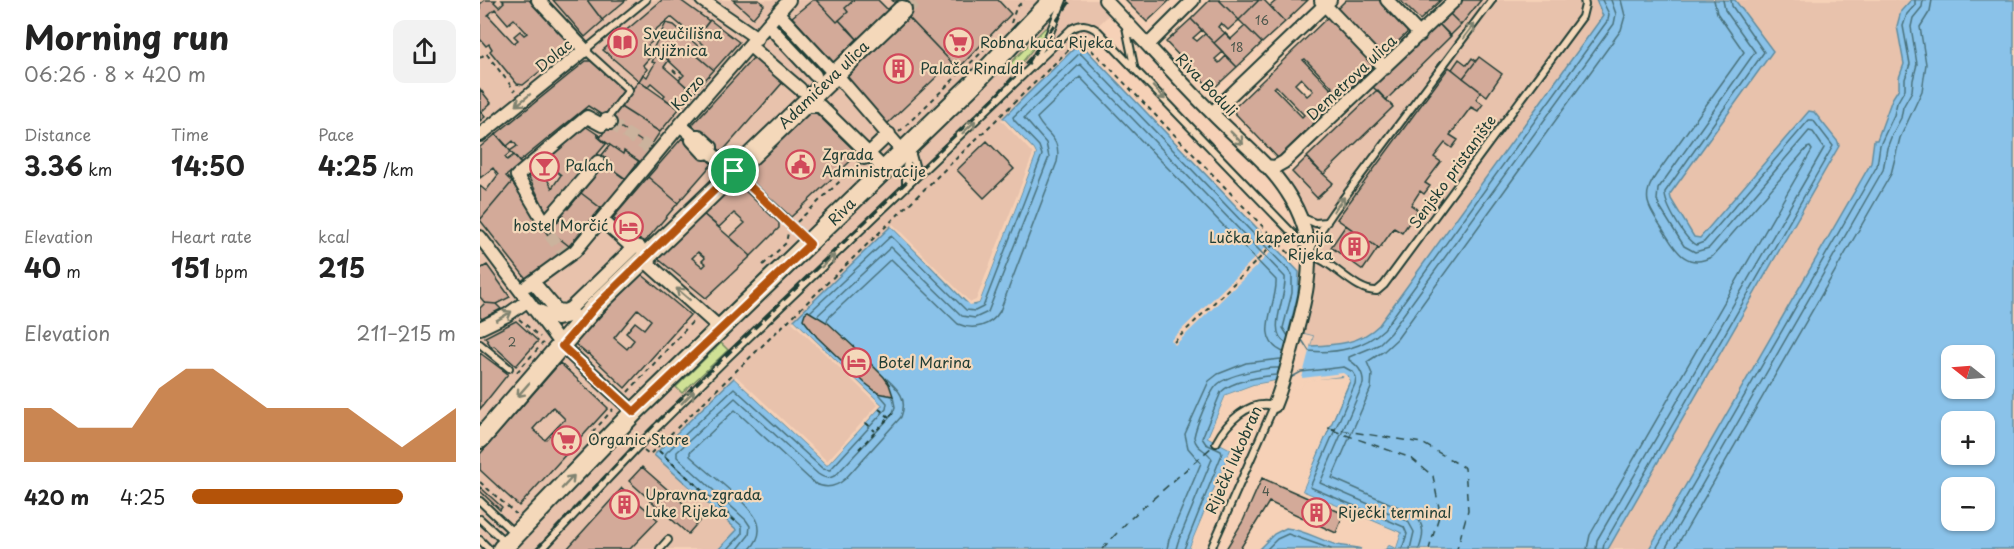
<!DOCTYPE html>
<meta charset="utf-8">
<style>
:root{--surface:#fff;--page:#f2f2f2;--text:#222;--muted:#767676;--accent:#b45309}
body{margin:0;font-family:"Playpen Sans",sans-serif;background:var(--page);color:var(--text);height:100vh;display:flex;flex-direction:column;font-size:22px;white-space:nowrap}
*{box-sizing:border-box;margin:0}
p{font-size:20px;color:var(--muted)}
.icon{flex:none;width:33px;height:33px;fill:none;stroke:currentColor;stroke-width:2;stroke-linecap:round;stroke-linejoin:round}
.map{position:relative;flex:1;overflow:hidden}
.drawer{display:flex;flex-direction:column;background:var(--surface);width:480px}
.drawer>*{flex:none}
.needle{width:39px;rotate:287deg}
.buttons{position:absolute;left:1461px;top:345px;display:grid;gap:12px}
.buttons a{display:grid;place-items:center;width:54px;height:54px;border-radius:12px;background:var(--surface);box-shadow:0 2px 4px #0004;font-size:30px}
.pin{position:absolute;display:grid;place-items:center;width:51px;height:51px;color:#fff;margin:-26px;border:3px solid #fff;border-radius:50%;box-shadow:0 2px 6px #0007}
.round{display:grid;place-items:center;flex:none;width:63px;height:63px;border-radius:12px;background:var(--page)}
.summary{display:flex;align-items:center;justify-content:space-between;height:102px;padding:0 24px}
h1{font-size:33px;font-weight:700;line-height:45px}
.stats{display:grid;grid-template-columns:repeat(3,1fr);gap:9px;height:102px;padding:6px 24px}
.stats div{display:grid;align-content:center}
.stats b{font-size:26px;font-weight:700}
.stats small{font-size:16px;font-weight:400}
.stats p{font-size:16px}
.chart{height:168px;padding:12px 24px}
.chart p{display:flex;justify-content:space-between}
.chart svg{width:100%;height:108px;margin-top:6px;fill:var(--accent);opacity:.7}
ul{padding:0 24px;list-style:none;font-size:20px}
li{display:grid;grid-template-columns:96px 72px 1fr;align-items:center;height:45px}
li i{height:15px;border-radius:8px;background:var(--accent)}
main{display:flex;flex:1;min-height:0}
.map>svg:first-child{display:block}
.built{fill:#e8c2ac}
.green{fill:#cfe195;stroke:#778f64;stroke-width:1.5}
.water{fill:#8ac2e9;stroke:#5f8da1;stroke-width:1.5;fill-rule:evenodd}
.pier{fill:#f6d1b7}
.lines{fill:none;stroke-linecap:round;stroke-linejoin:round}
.shore{stroke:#4a727c;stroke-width:1.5}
.ferry{stroke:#2a4a46;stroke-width:1.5;stroke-dasharray:8 6;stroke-linecap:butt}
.building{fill:#d3aa99;stroke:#1f3d34;stroke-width:1.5;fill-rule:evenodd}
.street-tunnel{stroke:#cbb39d;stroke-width:12;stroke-dasharray:12 6;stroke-linecap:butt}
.primary-tunnel{stroke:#cbb39d;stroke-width:18;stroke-dasharray:18 9;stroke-linecap:butt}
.lane-casing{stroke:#1f3d34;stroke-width:10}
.street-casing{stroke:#1f3d34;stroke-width:16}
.primary-casing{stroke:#1f3d34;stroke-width:22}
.path{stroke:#1f3d34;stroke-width:2;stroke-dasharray:4.5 4.5;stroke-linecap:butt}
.lane{stroke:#f4d8ba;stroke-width:6}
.street{stroke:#f4d8ba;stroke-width:12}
.primary{stroke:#f4d8ba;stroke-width:18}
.rail{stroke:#1f3d34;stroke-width:3;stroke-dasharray:9 4.5;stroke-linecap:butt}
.oneway{stroke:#7f8370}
.route-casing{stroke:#fff;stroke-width:12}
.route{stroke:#b45309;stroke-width:8}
.labels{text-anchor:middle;stroke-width:4.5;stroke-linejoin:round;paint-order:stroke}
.number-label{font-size:12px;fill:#4c584d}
.poi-label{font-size:15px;fill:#1f3d34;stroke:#f4d8ba;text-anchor:start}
.street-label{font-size:15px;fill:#1f3d34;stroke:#f4d8ba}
</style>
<main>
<section class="drawer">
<div class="summary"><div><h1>Morning run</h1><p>06:26 · 8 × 420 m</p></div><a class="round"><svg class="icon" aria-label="share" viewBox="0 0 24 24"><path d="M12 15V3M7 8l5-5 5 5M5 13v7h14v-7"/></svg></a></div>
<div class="stats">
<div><p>Distance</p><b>3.36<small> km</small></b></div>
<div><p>Time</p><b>14:50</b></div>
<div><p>Pace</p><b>4:25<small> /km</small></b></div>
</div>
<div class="stats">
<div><p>Elevation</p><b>40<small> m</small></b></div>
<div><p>Heart rate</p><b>151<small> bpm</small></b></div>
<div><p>kcal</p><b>215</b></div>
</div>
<div class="chart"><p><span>Elevation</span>211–215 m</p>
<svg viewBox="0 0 160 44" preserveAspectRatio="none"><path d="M0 44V22L10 22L20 30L30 30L40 30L50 14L60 6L70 6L80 14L90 22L100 22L110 22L120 22L130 30L140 38L150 30L160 22V44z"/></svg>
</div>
<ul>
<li><b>420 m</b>4:25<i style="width:80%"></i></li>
</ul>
</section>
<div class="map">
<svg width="1534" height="549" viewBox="0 0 1534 549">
<rect width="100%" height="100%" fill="#f6d1b7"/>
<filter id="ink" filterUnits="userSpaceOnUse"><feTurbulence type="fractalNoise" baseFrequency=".0167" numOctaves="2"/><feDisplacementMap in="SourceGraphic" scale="12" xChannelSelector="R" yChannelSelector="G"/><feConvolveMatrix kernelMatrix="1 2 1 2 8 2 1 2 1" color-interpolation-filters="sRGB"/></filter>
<g filter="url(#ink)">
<path class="built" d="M0,0H633L638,6L524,118L556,154L499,303L490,305L411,227L314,320L402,405L347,465L235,509L257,530L239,549H0Z
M980,0H1116L1123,16L899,325L891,333L880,339L850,345L830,346L832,336L809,330L818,294L821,261L815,221L823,210L807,176Z
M1255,0H1431L1421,11L1417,26L1424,64L1419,78V88L1412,99L1408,113L1397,140L1394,141L1391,163L1169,549H1128L1359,146L1358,142L1334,112L1220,238L1214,237L1191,199L1190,194L1292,51Z"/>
<path class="green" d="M565,28L568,29L567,31L532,75L522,72Z
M241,343L248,350L202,393L196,387Z"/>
<path class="water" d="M1116,0H1255L1293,51L1190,194L1191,199L1214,237L1220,238L1329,111L1334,112L1358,142L1359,146L1128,549H905L909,545L916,548L921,533L822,491L870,381L868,376L795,381L773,385L746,395L728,437L751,449L709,549H239L257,530L174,455L254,378L347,465L402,405L314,320L411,226L485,301L494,305L499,303L556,154L554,150L523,118L600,43L819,272L818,294L809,330L833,336L830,346C856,345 880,344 899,325L1123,16Z
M1431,0H1534V549H1169L1391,163L1394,140H1397L1412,99L1419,88V78L1424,64L1417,26L1421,11ZM1472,356H1504V388H1472ZM1472,422H1504V454H1472ZM1472,488H1504V520H1472Z
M806,528C824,530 840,540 857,545C866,547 872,546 881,549H779L794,534Z"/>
<path class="pier" d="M523,118L554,150L556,154L499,303L490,305L411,226L413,224L487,299L491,302L496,300L553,154L521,120Z
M786,247L791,252L695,345L691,340Z
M314,320L402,405L347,465L254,378L256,376L347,461L398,405L312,322Z
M809,330L833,336L822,378L863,373L870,378L822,491L921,533L916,548L909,545L905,549H902L907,542L914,544L918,534L819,492L867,381L866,378L862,376L824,381L820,388L795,384L774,387L748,397L731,437L753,446L754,450L712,549H709L751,449L728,437L746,395L773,385L795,381Z"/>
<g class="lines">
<path class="shore" d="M331,311L411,236L486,310L495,311L503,307L562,155L559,146L534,120L533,117L600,53L812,274V293L803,328L808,336
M338,315L411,247L482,316L495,318L508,312L569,157L566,143L544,118L600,64L805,277C807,297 786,332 806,343
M347,321L348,318L411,259L478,324C494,331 511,326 520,311L577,162C582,137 565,135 557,118L600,77L796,280C798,304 772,338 803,352
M822,340L829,351C856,354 884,348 904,329L1128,20L1129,14L1122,0
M812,377L821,372L864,367L873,372L876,377L875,384L830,487L924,527L927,534L922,549
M248,549L262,534V526L185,457L186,453L254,388L343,469L350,470L406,409L407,403L400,395
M258,549L269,535L270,526L266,520L197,457V452L255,398L338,474C345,479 352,479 358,473L412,415L415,407L413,397
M270,549C277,542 281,533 278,523C273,506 225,470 210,456V452L255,410L334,483C345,489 355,488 365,479L421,417C428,399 419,390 407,379
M687,549L689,539L721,463L708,448L705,434L729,381L738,374L766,363L801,359
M696,549L698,542L732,459C727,449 716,450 714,437C716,426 729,393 737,385C747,375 785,367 799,368
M704,549L742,454L741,451L726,444L722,438L741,392C752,381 781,376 797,375
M787,549L797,539L808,534L851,549
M930,549L934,532L928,521L840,483L883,384C884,373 879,366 869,360V357L898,345L910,333L1134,24L1136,14L1131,0
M939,549C944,535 945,525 934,514L852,478L891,388L892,374L887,362L904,351L917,339L1141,30L1145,16L1141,0
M1107,549L1110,535L1332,150L1330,147L1327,148L1233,256C1205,272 1194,247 1182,228C1177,220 1170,211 1168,202C1166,192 1170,184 1176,175L1264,52L1237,13L1234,0
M1116,549L1117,540L1344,148L1333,132L1329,131L1229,248L1215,252L1204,246L1179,206L1177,200L1178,189L1275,52L1245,10L1243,0
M1123,549L1124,544L1353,146L1333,120H1329L1224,242L1216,245C1205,240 1184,204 1185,192L1284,52L1252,6L1251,0
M1176,549L1397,166L1400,145L1414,115L1417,103L1425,89V79L1430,64L1423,26L1427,14L1435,5V0
M1185,549L1403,170L1407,148L1412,135L1421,118L1423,107L1432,91L1433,80L1437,64L1431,27L1433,18L1442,7L1443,0
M1195,549L1411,174L1420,138L1442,91L1446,64L1440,27L1450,11L1452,0"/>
<path class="ferry" d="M848,428L942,443L985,468L988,510L977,549
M852,430L931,458L953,476L960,513L949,549
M622,549L650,519L733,446"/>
</g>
<path class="building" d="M5,0H16L14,2L19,7L24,2L22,0H49L89,42V48L43,85L37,84L10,51L12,49L9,44L6,46L0,39V4ZM15,9L28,24L34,19L47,33L44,35L40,31L34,36L38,40L34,43L8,15Z
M73,0H107L123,21L105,37Z
M107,0H146L122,20Z
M182,0H200L229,21L216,38L191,17L168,36L173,41L168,45V52L172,55L163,65L167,69L159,81L123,50Z
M253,0H279L284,5L273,18Z
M333,0H336L357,22L359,20L367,29L368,28L378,40L354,64L312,17Z
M336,0H374L365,8L368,12L357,22Z
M374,0H398L409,11L378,40L359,20L368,12L365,8Z
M412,0H518L531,14L478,69Z
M645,0H690L667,22Z
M730,0H739L759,20L748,30L741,23L738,27L745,33L734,43L711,19Z
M739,0H779L759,20Z
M779,0H784L805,22L782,43L759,20Z
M797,0H828L805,22L790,6Z
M866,0H899L930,30L902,57L856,10Z
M920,0H961L940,20Z
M983,0H1001L981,25L969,13Z
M969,13L981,25L970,36L959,24Z
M849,16L895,64L798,158L752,110ZM825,59L853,88L851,89L823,60ZM821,78L833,91L827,96L815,84ZM796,86L824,115L822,117L794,88Z
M428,17L477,68L473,71L468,66L406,125L368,80V76Z
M711,19L722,30L713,38L717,41L725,34L743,52L735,59L739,63L746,56L757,67L732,90L686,42Z
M230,20L259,42L234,70L215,54L223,45L216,38Z
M186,23L194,25L218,46L213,52L234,70L213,93L199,80L204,75L174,47Z
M959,24L971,36L906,100L893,87Z
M765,26L782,43L757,67L734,43L745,33L751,39Z
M178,50L189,60L184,67L214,93L199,109L183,97L185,95L171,83L167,87L159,81L163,74L167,77L175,63L172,62Z
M274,57L304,81L242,152L212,125Z
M999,57L1022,74L1007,96L983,78Z
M992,58L996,61L983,78L972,69L979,59L987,65Z
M106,61H111L145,91L125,117L108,106L39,162L30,151L37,146L33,141L27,146L16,134Z
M969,67L1001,92L996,99L1003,104L998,111L991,107L970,135L978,140L972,148L965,143L954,157L961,162L945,183L950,186L944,194L940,191L931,205L938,210L922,233L914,228L899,249L890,242L888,244L882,240L884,238L857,219Z
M159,81L199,109L180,132L139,106Z
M0,89L11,103L1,112L5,117L0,121Z
M897,90L913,107L844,174L841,172L827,157Z
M139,106L180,132L170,147L130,120Z
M333,110L378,154L311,217L264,174Z
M131,121L170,147L168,149L170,150L161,163L144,151L143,154L120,138Z
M105,126L120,136L118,137L126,144L67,213L47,174ZM75,170L81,175L72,188L66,177Z
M16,134L31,152L25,157L27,160L34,155L41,164L26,176L32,182L0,220V186L6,191L18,175L13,168L0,178V147Z
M202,138L232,164L198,203L168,177Z
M507,141L534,169L504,198L477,170Z
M130,145L143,154L144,151L159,161L145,179L126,165L129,161L122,155Z
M827,157L830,160L829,161L853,183L837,198L812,172Z
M125,164L146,179L122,209L101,193Z
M168,177L198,203L163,244L133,218Z
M32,182L68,235L71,232L89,246L88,250L48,281L0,220Z
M253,183H257L299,223V228L271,256L250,237L265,223L254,213L239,227L222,213Z
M101,193L121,208L89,246L70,231L83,215L80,214L86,207L88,209Z
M222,213L271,256L226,298L177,258ZM218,252L225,258L222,261L226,264L223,267L212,258Z
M866,225L884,238L882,240L888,244L890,242L898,248L883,270L851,247Z
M7,265L30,297L16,304L5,303L0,297V269Z
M160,273L210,315L145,388L108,353L107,354L95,344ZM158,309L171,320L164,329L155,322L146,333L154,340L147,349L134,338Z
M5,303L16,304L21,309L2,319L0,317V308Z
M328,311L348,323L376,349L404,377L409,384L413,396L398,393L385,383L337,337L323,319L325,313Z
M36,321L58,341L36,366L14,346L12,347L10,345L5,337Z
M0,353L28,374L0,409Z
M80,363L128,408L39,506L0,470V454ZM73,407L85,419L65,440L53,429Z
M162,467L221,519L208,534L149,481Z
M782,478L864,514L856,533L789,502L760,549H746L763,521Z
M0,487L22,507L20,510L0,491Z
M142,488L178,520L150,549H87Z"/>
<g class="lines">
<path class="street-tunnel" d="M130,123L169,148
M69,234L84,253"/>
<path class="primary-tunnel" d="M422,10L433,0"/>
<defs>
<path id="lane" d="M646,27L654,66
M553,62L569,35L583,0
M126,120L149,90L105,50L166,0
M431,151L436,169L435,178
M257,173L327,241
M426,187V167L430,153
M821,217L835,223L847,222
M831,249L839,233L854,211L1012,0
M829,255C853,260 874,292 897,291L904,285L1102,17L1105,5L1104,0
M0,344L29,368
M0,501L34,533
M0,519L25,542
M0,540L9,549
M62,549L166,438L246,359L591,29C602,23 608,24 618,31L816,237L827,243
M180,549L188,540
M731,549L794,406C769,399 747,422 736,443"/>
<path id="street" d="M222,0L277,38
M625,0C661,37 695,76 732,113C756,138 788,162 807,192C841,243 829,286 814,341C808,363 803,385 794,406
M907,0L940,35
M841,1L905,68
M298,13L351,70
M288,25L335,75
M668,45L713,0
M270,46L320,89
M360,79L417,145
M331,106H340L398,163
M732,113L850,0
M200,125L309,0
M0,135L105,50L58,0
M213,136L212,140L224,153L230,152
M384,158L409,134
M118,162L65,223L37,176L107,117L122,125L126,120L130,123
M785,166L795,167L804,162L975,0
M122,220L153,248
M0,237L82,346L154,412
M164,260L241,329
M53,282L81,315
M48,285L95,251L200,125L213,136H219L231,147L230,152L237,158
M57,310L77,319L94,315
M77,310L85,311L91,308L155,246L159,247
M0,328L27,315L47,301"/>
<path id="primary" d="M0,439L115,306L422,10
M22,549L154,412L495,82L573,0"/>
</defs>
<use href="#lane" class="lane-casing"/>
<use href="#street" class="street-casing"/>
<use href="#primary" class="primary-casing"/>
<path class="path" d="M531,23L536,8L544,0
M0,58L6,53L35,91
M193,70L201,77
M419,132L504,50
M317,222L376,166
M283,265L306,243L308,233
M39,319L60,337
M694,342L793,245
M37,372L63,343
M148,392L215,319
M399,409L409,417
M386,423L395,431
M113,432L133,409
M379,449L413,413
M164,451L169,455L600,39L629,67L818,263
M179,451L257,523
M0,482L36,514"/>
<use href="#lane" class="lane"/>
<use href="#street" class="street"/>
<use href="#primary" class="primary"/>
<path class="rail" d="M56,549L181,418L513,99L554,54L591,0"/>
</g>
<defs><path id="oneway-shaft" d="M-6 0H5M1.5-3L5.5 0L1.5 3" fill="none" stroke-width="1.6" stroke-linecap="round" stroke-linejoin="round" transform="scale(1.5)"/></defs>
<g class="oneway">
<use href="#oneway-shaft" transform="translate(989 31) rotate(-53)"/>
<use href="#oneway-shaft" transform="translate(679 93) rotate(47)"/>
<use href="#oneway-shaft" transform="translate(43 100) rotate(141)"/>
<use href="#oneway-shaft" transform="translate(489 127) rotate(-44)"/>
<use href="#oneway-shaft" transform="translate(757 138) rotate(45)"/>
<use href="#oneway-shaft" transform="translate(859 204) rotate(-53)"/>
<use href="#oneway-shaft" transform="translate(348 261) rotate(-43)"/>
<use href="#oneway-shaft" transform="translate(203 294) rotate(-139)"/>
<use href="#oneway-shaft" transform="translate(24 316) rotate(-31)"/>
<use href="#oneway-shaft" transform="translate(43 390) rotate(131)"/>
<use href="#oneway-shaft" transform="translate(208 397) rotate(-45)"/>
<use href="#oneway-shaft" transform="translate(88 482) rotate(-47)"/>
</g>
</g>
<g class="lines" filter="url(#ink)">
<defs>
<path id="route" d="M254,171L330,244L154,412L82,346L116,306Z"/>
</defs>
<use href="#route" class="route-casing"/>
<use href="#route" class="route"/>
</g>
<defs>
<symbol id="library-ring" viewBox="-11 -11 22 22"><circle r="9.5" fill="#f4d8ba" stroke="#d1495b" stroke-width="1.5"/><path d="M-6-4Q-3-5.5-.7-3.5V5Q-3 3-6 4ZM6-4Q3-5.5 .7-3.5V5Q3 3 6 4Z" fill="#d1495b"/></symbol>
<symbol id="supermarket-ring" viewBox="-11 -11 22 22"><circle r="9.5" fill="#f4d8ba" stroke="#d1495b" stroke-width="1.5"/><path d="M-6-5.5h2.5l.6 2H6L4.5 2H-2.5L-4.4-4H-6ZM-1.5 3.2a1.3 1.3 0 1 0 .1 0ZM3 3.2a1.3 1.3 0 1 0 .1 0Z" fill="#d1495b"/></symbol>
<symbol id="building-ring" viewBox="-11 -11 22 22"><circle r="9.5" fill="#f4d8ba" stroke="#d1495b" stroke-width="1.5"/><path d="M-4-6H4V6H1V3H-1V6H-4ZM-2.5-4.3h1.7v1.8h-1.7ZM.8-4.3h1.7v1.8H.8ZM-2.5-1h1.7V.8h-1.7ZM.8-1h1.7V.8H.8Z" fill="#d1495b"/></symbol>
<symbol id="civic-ring" viewBox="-11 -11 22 22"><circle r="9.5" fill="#f4d8ba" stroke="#d1495b" stroke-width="1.5"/><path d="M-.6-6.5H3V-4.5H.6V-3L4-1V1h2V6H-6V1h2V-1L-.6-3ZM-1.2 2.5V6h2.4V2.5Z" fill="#d1495b"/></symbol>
<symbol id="bar-ring" viewBox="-11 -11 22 22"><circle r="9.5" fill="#f4d8ba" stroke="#d1495b" stroke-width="1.5"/><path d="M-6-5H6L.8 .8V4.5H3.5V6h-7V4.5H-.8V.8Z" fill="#d1495b"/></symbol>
<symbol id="hotel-ring" viewBox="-11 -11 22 22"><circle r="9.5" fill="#f4d8ba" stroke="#d1495b" stroke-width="1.5"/><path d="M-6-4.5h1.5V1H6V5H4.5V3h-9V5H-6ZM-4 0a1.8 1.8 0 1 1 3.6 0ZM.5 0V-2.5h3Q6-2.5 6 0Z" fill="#d1495b"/></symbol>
</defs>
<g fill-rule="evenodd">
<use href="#library-ring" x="126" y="26" width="33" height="33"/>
<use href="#supermarket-ring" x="462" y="26" width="33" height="33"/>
<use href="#building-ring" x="402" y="52" width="33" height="33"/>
<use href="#civic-ring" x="304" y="148" width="33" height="33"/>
<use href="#bar-ring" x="48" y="150" width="33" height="33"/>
<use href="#hotel-ring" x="132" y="210" width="33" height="33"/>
<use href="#building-ring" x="858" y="230" width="33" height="33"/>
<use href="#hotel-ring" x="360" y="346" width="33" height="33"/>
<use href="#supermarket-ring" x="70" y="424" width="33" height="33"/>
<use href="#building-ring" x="128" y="488" width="33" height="33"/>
<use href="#building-ring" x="820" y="496" width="33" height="33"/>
</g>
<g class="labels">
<g class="number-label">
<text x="782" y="25">16</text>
<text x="757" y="52">18</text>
<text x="32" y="347">2</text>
<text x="786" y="496">4</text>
</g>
<g class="poi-label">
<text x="163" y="39">Sveučilišna<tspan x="163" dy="17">knjižnica</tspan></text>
<text x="500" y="48">Robna kuća Rijeka</text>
<text x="440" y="74">Palača Rinaldi</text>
<text x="342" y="160">Zgrada<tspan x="342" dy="17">Administracije</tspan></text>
<text x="85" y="171">Palach</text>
<text x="128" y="231" text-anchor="end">hostel Morčić</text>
<text x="853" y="243" text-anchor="end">Lučka kapetanija<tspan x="853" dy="17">Rijeka</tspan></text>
<text x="398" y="368">Botel Marina</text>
<text x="108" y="445">Organic Store</text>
<text x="165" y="500">Upravna zgrada<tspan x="165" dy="17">Luke Rijeka</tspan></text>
<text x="858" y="518">Riječki terminal</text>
</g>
<g class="street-label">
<text transform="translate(74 56) rotate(-39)" y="5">Dolac</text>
<text transform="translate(872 78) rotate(-43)" y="5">Demetrova ulica</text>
<text transform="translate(344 85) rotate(-44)" y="5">Adamićeva ulica</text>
<text transform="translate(726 85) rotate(46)" y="5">Riva Boduli</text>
<text transform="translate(208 93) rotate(-48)" y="5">Korzo</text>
<text transform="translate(973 172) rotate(-54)" y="5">Senjsko pristanište</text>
<text transform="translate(362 212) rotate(-45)" y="5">Riva</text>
<text transform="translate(754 460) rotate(-66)" y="5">Riječki lukobran</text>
</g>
</g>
</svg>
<div class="buttons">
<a><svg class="needle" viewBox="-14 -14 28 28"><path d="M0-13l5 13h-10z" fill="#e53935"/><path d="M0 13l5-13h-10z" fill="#767676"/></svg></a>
<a>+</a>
<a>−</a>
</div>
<div class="pin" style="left:254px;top:171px;background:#1e9e55"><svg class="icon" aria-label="arrive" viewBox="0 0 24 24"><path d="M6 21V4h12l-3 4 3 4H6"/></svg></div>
</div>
</main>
